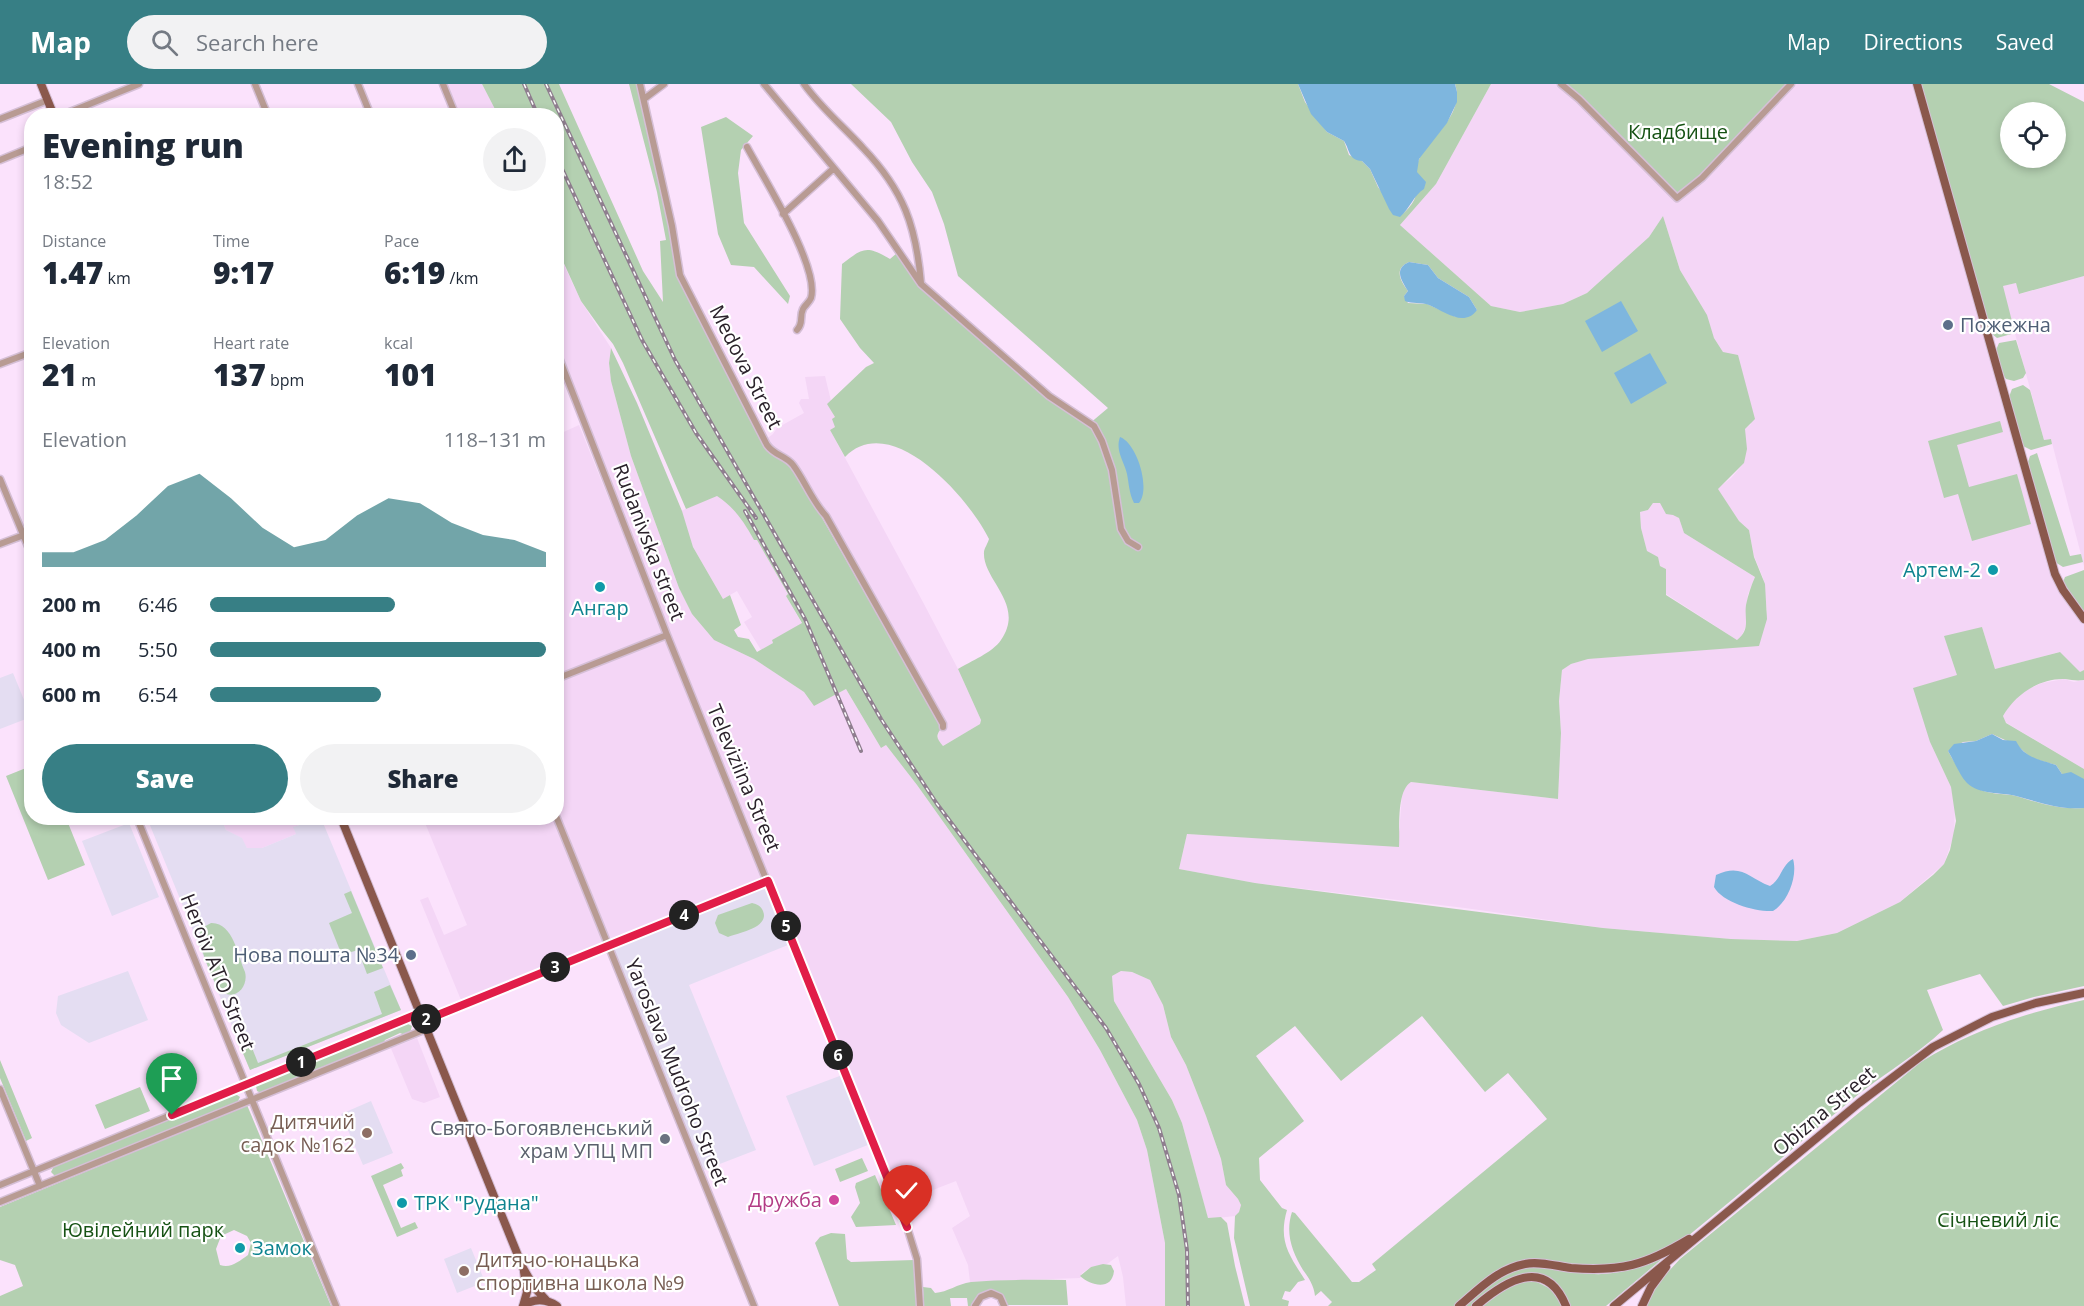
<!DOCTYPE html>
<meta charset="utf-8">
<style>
:root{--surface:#fff;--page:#f2f2f3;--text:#1f2937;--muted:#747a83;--accent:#377f85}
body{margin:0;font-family:"Open Sans",sans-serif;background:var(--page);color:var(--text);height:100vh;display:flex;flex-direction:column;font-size:22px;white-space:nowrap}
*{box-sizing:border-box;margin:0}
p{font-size:20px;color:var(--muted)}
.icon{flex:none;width:33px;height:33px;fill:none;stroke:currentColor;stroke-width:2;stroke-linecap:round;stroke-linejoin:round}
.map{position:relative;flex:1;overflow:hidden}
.details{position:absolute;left:24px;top:24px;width:540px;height:717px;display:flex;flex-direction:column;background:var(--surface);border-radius:24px;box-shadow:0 3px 9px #0003}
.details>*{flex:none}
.fabs{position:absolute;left:2000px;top:18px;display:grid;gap:12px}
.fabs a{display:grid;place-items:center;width:66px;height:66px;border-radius:50%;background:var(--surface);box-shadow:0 3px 9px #0003;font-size:30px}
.pin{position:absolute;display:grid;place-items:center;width:51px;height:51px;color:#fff;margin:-62px -26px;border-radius:50% 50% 50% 0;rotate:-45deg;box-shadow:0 0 6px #0007}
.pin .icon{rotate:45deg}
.km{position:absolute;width:30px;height:30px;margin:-15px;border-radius:50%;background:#222;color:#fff;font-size:16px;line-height:30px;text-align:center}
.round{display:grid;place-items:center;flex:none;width:63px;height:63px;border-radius:32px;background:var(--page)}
.overview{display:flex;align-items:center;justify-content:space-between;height:102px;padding:0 18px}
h1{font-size:33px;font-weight:800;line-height:45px}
.stats{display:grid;grid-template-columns:repeat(3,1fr);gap:9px;height:102px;padding:6px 18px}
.stats div{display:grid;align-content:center}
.stats b{font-size:30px;font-weight:800}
.stats small{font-size:16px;font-weight:400}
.stats p{font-size:16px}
.chart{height:168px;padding:12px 18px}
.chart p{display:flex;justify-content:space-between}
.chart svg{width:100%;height:108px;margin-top:6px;fill:var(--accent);opacity:.7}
.cta{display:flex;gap:12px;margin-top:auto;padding:12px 18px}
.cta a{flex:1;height:69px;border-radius:36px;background:var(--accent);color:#fff;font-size:24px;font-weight:800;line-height:69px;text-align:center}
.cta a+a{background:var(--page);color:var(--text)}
ul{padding:0 18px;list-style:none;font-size:20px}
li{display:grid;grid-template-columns:96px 72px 1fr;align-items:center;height:45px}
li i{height:15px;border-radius:8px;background:var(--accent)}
header{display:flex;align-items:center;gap:36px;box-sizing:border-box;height:84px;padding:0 30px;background:var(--accent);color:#fff}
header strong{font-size:28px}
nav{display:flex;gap:33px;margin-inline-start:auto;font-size:21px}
.search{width:420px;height:54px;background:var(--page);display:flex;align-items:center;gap:15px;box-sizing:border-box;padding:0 21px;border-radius:33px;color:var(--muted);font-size:22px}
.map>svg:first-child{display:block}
.built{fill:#f4d6f6}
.education{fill:#e4ddf2}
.green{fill:#b4d0b1;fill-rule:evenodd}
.water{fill:#7eb6de}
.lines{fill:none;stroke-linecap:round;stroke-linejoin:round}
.minor-casing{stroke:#d5bfd6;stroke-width:9}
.major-casing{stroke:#d5bfd6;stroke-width:10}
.minor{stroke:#b89b93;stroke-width:6}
.major{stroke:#8a584c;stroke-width:8}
.rail-casing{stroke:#8f7e8f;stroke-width:4}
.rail{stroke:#fff;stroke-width:1.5;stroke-dasharray:4.5;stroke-linecap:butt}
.route-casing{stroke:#fff;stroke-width:12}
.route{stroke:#e11d48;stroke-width:8}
.service-dot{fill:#5c6f8a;stroke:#fff;stroke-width:2}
.culture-dot{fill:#0f9aa8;stroke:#fff;stroke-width:2}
.education-dot{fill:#8d6e63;stroke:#fff;stroke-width:2}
.worship-dot{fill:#6b7280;stroke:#fff;stroke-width:2}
.hotel-dot{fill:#d1479c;stroke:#fff;stroke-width:2}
.labels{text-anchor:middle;stroke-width:4.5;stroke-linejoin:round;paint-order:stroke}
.park-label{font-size:20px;fill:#165214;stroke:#fff}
.service-label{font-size:20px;fill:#4e5e75;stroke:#fff;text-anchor:start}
.street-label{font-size:20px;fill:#2a212a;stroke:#fff}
.culture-label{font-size:20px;fill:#0d838f;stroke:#fff;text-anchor:start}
.education-label{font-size:20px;fill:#785e54;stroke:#fff;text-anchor:end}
.worship-label{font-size:20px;fill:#5b616d;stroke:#fff;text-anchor:end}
.hotel-label{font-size:20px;fill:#b23c85;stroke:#fff;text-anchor:end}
</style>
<header>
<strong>Map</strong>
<div class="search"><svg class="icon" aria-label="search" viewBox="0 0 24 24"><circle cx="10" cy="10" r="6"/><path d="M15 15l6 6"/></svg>Search here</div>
<nav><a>Map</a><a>Directions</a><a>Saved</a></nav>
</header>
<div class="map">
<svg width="2084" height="1222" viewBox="0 0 2084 1222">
<rect width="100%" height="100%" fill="#fbe2fc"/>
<path class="built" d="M443,0H482L498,31H457Z
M1491,0H1917L2055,490L2084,535V586L2080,588L2059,568L1995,585L1982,543L1958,591L1930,658L1951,703L1955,724L1954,751L1944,780L1900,818L1837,849L1797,857L1731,855L1603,844L1465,824L1255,799L1179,785L1187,750L1398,762L1402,711L1405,702L1411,698L1558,715L1561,649L1559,617L1562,586L1571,580L1587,575L1759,561L1767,526L1763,494L1754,472L1749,446L1739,437L1717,405L1731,394L1744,379L1745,345L1751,340L1723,268L1714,254L1706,231L1680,186L1663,132L1649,153L1587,209L1563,220L1520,228L1491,222L1400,141L1436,100Z
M556,164L581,217L611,264L609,279L611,297L631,372L679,504L692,530L714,556L754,575L804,608L814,622L846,605L881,664L886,661L917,701L1068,913L1100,966L1137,1036L1147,1066L1165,1159V1222H1126L1123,1193L1118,1172L1107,1180L1091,1183L1082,1189L1080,1194L970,1198L968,1181L952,1144L970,1132L956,1097L902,1118L695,614L557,264Z
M2084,192V482L2051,355L2044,356L2002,202L2016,199L2020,210Z
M825,292L831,317L828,320L835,333V343L830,346L924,520L958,585L981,636L980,640L943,662L938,656L939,639L793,383L778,373L766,355L773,350L777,344L804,329L799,319L801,315H809L805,293Z
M579,341L629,465L641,489L765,799L463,921L420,816L428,813L444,851L467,841L423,734H556L557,351Z
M717,411L730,421L742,434L754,456L757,455L788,511L786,512L802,540L772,556L773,559L761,566L744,538L752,533L737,507L723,515L693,463L681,427Z
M1653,419H1660L1679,434L1684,449L1755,493L1748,510L1746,525L1748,535L1746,542L1741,553L1737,556L1666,510V485L1660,482L1657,473L1647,468L1641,444L1640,428L1648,426Z
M2064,595L2074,598L2084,596V685L2005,638L2003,632L2009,622L2026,606L2042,599Z
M221,734H317L294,743L296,750L262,764H247L241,754L226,746Z
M1121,887L1132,888L1150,896L1163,921L1171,953L1186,981L1206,1032L1221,1075L1226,1101L1238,1115L1241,1121L1239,1128L1235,1132L1208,1135L1182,1039L1172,1016L1114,917L1112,892Z
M417,954L440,1013L424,1019L412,1015L390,962L394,960L397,962Z"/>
<path class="education" d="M13,589L31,633L0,645V594Z
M147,734H221L226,746L242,754L247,764H262L296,750L293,743L321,734L401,926L250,986Z
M129,739L159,813L112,832L82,757Z
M768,797L793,859L689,901L756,1066L699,1088L609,861Z
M128,887L148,936L89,959L61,941L56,929L58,912Z
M845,990L873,1059L814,1082L786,1012Z
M371,1017L393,1069L363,1081L341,1030Z
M471,1164L485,1198L457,1209L444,1175Z"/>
<path class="green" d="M482,0H559L643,187L663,218L660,157L666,156L657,108L629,0H639L670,142L678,192L766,362L793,383L939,639L940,646C935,653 938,656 943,662L980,640L981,636L958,585C971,577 992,569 1001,556C1026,520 982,496 984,468C984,465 988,459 989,455C970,416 892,325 845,373L830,346L835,343L832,335L835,333L827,320L866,283L874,279L860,264L840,235L842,180C863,164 866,161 890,175L897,169L907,185L1049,314L1089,340L1108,324L958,192L944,140L932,108L912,78L891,38L851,0H1298L1305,18L1327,48L1344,57L1349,71L1362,77L1370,85L1378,103L1400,132C1430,108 1408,96 1420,73C1433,51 1465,29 1455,0H1491L1436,100L1400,141L1491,222L1520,228L1563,220L1587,209L1649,153L1663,132L1680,186L1707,231L1714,254L1723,268L1738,271L1755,335L1745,345L1747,365L1744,379L1718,405L1739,437L1749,446L1754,473L1765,500L1767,535L1759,562L1588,575L1571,580L1562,586L1559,617L1561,649L1558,715L1411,698C1396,707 1400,746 1399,763L1187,750L1179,785L1255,799L1603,844L1731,855L1797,857L1837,849L1900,818L1933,791L1944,780L1950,766L1956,737L1951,703L1930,658L1913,604L1957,591L1944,552L1982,543L1995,585L2060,568L2080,588L2084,586V596C2077,597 2072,596 2065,595C2039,594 2015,611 2003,632L2006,639L2084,685V696L2062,690L2056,681L2031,674L2018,662L1992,650L1976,657L1963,658L1948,667C1955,680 1964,694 1976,703C1985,711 2005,709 2016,712C2039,719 2060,726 2084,724V902L2034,913L2003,922L1980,890L1927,906L1943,946C1919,969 1887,988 1860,1009C1802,1056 1746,1105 1688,1152C1645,1179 1621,1184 1569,1180C1555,1179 1537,1174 1523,1177C1495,1183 1475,1204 1454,1222H1328L1332,1218L1321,1207L1315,1212C1314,1202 1309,1194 1303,1186C1292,1168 1285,1149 1292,1128L1295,1129L1352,1198H1359L1376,1186L1372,1180L1547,1035L1508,989L1485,1008L1422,932L1341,997L1295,942L1256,972L1304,1037L1259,1074L1260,1096L1282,1124L1287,1126C1278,1157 1289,1171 1305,1196L1298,1198L1290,1208L1285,1207L1282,1215L1289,1217L1288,1222H1250L1234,1154L1235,1132L1239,1128L1241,1121L1238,1115L1226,1101L1221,1075L1206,1032L1186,981L1171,953L1163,921L1150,896L1132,888L1121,887L1112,892L1114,917L1172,1016L1182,1039L1208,1134L1221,1133L1227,1139L1235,1182L1245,1222H1165V1159L1147,1066L1137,1036L1100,966L1068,913L917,701L886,661L881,664L846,605L814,622L804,608L754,575L714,556L692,530L679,504L631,372L611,297L609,279L611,264L637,319L682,427L693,463L723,515L730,511L741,541L734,546L738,553L749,555L757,568L773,559L772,556L802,539L786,512L788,510L757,456H754C744,438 735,424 717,412L686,425L623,279L613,260L601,245L581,217L557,164L556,32L498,31ZM1409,178L1428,181L1438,194L1469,213L1477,226L1456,233L1427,220L1408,219L1404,212L1408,207C1401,197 1393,185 1409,178ZM1653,419H1660L1666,430L1673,431L1679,434L1684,449L1755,493C1751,502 1748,511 1746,521C1744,535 1751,545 1737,556L1666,511V485L1660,482L1658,473L1647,467L1641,444L1640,428L1648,426Z
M1561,0H1791L1680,113Z
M1921,0H2049L2084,18V192L2019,210L2016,199L2003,202L2015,249L1997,254L1992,250ZM2010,28H2055V74H2010Z
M726,33L753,52L741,66L738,89L744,139L790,212L788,220L754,183L731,181L718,150L701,43Z
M2016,256L2026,289L2023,294L2014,297L2006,295L2004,292L1996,266L1999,259Z
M2023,301L2030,306L2044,356L2051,355L2052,360L2031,366L2023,362L2009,313L2012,305Z
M2000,337L2003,348L1957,361L1969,403L2017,390L2031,440L1972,457L1958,410L1944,414L1928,357Z
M2037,369L2070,472L2081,470L2083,478L2063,483L2055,478L2027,381L2030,372Z
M2084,486V531L2063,498L2065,493Z
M31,682L32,734H66L85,781L48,796L6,692Z
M351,807L383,884L367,890L358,866L348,869H341L329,839L352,829L344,810Z
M752,819C757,820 761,822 763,827C770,844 738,849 728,853L719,849L715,839L718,831Z
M211,839C233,838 238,872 245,888C249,903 234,919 220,906C214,901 199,861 199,853C200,845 205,842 211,839Z
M390,901L401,926L250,986L237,955L247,951L258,979L382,930L374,908Z
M2084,916V1222H1647L1654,1203L1680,1175L1921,978C1972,946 2026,929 2084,916Z
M406,939L412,942L410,949L405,951L400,949L385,956L383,960L261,1009L257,1007L256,1002L259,999Z
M0,976L32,1054L26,1057L0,994Z
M140,1003L150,1027L105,1045L95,1021Z
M234,1009L240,1013L237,1019L56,1093L51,1088L54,1082Z
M247,1021L331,1222H0V1212L23,1202L15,1181L0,1176V1123ZM234,1146L247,1152L251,1159L248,1171C239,1177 231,1185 220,1181L216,1165L221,1152Z
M862,1074L868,1087L840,1098L835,1085Z
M401,1079L404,1084L401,1086L403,1092L383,1101L401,1144L415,1138L418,1144L397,1153L371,1092Z
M875,1091L896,1141L856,1143L851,1133L860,1119L855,1103L856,1099Z
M831,1149L845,1150L847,1175L851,1178L914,1176L917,1222H839L815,1159L820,1153Z
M1662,1175L1606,1222H1570C1561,1197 1536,1183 1510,1194C1496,1200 1484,1212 1473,1222H1464C1476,1212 1489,1198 1504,1190C1536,1174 1570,1192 1604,1190C1625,1188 1644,1183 1662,1175Z
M1103,1180L1111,1181L1114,1187C1112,1207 1091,1202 1080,1192L1091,1183Z
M1066,1196L1068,1221H1008L1003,1212L992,1206C981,1208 975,1212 972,1222H968L967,1214H950L951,1222H924L923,1203L931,1204L935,1209C948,1208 957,1200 971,1198C1002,1195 1035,1196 1066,1196Z
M1533,1196L1553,1206L1562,1222H1483L1515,1198Z"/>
<path class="water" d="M1298,0H1455L1457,8V18L1447,39L1419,75L1417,88L1426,98L1424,105C1414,111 1410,124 1400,133L1393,131L1389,125L1370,85L1362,77C1348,76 1350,66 1344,57L1327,48L1311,30Z
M1409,178L1428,181L1438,194L1469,213L1477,226C1464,244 1444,227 1429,221C1421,218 1412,220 1405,217L1404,212L1408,207C1402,197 1393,185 1409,178Z
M1621,217L1638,247L1602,268L1585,237Z
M1650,269L1667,299L1631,320L1614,289Z
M1120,353C1137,359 1151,405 1139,419H1134C1129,409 1129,400 1127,390C1124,377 1115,367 1120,353Z
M1992,650L2003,656L2016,657C2024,674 2041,676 2056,681L2062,690L2071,688L2084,695V724C2059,726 2039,718 2016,712C2001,708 1979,711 1967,699C1960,692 1953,675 1948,667L1954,660L1976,657Z
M1793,775C1798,792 1788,818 1773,827C1756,828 1723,819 1714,803L1716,791C1742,779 1748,794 1770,802C1781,796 1782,780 1793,775Z"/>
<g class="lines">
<defs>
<path id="minor" d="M255,0L268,32
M358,0L371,32
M443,0L456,32
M640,0L672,142L680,191L767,361C775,372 785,371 793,381C805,397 812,417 826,432L943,640V643
M764,0L878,137L921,200L1049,312L1094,342L1102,357L1112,386L1121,445L1128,457L1138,463
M804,0C821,24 843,42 863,64C904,107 916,142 921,199
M1561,0L1579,15L1677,114L1702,94L1791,0
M644,15L664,0
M60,32L139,0
M0,35L48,16
M747,63C763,93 820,183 811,214C809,219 805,221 803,225C799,233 804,239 797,246
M0,76L32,63
M783,130L833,85
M556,266L667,551L556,595
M0,280L32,268
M0,395L32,472
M0,460L32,448
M667,551L907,1143L917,1175L920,1222
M556,732L754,1222
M137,734L336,1222
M423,937L768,797
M0,1005L40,1102
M0,1101L420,929
M0,1118L426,945
M975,1222L981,1213L991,1209L1000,1213L1004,1222"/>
<path id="major" d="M41,0L54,32
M1917,0L2055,490L2063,506L2084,535
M341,734L523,1184L534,1203L546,1216
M523,1222L527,1208L524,1188
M523,1222C534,1214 545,1214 557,1222
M1459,1222C1479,1205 1498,1185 1525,1180C1539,1177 1556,1182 1571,1184C1621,1188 1646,1181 1689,1155
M1476,1222C1504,1198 1545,1171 1566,1222
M1614,1222L1859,1019L1933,963L1992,933L2036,919L2084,909
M1642,1222L1651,1203L1666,1183"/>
</defs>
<use href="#minor" class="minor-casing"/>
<use href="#major" class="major-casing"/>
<use href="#minor" class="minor"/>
<use href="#major" class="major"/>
<defs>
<path id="rail" d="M524,0L538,32
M546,0L675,276L881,635L937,720L1106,944L1139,1000L1159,1044L1179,1111L1187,1166L1188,1222
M556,72L642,256L696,349L756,434
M745,427L805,535L861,667"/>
</defs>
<use href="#rail" class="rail-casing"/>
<use href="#rail" class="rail"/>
</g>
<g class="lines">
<defs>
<path id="route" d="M172,1031L420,929L423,937L768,797L907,1143"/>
</defs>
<use href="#route" class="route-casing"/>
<use href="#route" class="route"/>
</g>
<g class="service-dot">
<circle cx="1948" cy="241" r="6"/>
<circle cx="411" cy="871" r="6"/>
</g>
<g class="culture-dot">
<circle cx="1993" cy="486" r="6"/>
<circle cx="600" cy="503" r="6"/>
<circle cx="402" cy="1119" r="6"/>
<circle cx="240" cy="1164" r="6"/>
</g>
<g class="education-dot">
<circle cx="367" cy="1049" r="6"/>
<circle cx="464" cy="1187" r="6"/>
</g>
<circle class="worship-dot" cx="665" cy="1055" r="6"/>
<circle class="hotel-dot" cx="834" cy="1116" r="6"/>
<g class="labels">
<g class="park-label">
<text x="1678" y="55">Кладбище</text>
<text x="1998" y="1143">Січневий ліс</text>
<text x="143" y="1153">Ювілейний парк</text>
</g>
<g class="service-label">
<text x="1960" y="248">Пожежна</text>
<text x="399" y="878" text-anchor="end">Нова пошта №34</text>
</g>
<g class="street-label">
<text transform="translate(746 283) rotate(63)" y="7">Medova Street</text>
<text transform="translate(649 458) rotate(69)" y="7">Rudanivska street</text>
<text transform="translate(744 694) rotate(67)" y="7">Televiziina Street</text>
<text transform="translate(218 888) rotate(68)" y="7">Heroiv ATO Street</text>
<text transform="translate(677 988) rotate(68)" y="7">Yaroslava Mudroho Street</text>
<text transform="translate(1824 1027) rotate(-40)" y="7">Obizna Street</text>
</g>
<g class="culture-label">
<text x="1981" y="493" text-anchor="end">Артем-2</text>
<text x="600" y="531" text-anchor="middle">Ангар</text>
<text x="414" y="1126">ТРК "Рудана"</text>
<text x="252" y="1171">Замок</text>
</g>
<g class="education-label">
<text x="355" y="1045">Дитячий<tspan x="355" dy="23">садок №162</tspan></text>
<text x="476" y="1183" text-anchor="start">Дитячо-юнацька<tspan x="476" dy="23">спортивна школа №9</tspan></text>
</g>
<g class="worship-label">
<text x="653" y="1051">Свято-Богоявленський<tspan x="653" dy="23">храм УПЦ МП</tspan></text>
</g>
<g class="hotel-label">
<text x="822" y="1123">Дружба</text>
</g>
</g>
</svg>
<div class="fabs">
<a><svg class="icon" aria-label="locate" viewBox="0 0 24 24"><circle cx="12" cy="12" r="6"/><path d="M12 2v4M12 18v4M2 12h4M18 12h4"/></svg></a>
</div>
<div class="pin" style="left:172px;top:1031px;background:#1e9e55"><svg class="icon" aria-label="arrive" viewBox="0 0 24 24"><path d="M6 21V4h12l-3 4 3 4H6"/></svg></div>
<div class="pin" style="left:907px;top:1143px;background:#d93025"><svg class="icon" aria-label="check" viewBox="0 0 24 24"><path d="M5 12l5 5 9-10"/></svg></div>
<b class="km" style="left:301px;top:978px">1</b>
<b class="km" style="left:426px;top:935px">2</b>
<b class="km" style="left:555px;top:883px">3</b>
<b class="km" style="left:684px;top:831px">4</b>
<b class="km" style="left:786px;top:842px">5</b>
<b class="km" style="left:838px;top:971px">6</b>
<section class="details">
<div class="overview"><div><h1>Evening run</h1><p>18:52</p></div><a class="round"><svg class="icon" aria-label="share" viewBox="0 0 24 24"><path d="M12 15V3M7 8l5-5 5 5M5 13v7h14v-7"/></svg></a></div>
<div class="stats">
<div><p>Distance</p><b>1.47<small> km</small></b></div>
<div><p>Time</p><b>9:17</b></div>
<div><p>Pace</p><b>6:19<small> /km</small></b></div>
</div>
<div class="stats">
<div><p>Elevation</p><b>21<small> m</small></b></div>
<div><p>Heart rate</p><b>137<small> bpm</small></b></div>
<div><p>kcal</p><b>101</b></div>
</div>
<div class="chart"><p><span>Elevation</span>118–131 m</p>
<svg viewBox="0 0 160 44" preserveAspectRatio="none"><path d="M0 44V38L10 38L20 33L30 23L40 11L50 6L60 16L70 28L80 36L90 33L100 23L110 16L120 18L130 26L140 31L150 33L160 38V44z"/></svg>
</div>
<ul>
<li><b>200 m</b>6:46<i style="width:55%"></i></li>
<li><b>400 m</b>5:50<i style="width:100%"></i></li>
<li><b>600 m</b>6:54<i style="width:51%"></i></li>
</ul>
<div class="cta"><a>Save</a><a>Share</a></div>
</section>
</div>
